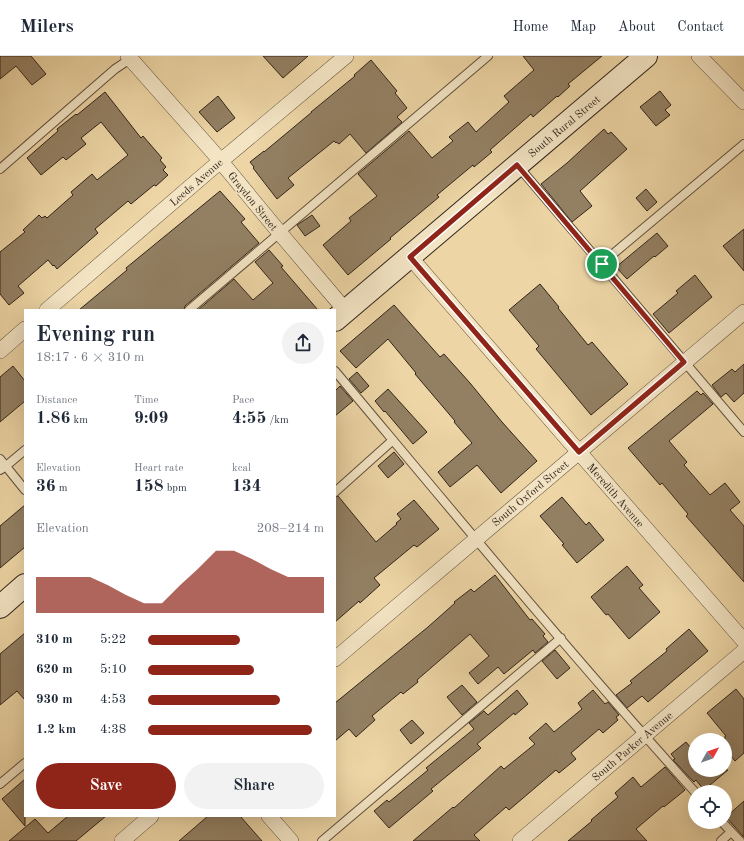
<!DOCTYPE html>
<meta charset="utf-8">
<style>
:root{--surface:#fff;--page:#f2f2f3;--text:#1f2937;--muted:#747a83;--line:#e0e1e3;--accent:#8f2418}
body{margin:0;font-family:"Old Standard TT",serif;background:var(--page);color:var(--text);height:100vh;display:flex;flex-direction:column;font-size:15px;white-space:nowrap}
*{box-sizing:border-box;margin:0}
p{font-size:13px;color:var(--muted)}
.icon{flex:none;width:22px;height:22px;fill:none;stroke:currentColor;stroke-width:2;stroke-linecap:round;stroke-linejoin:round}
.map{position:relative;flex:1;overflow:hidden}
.sheet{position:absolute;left:24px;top:253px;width:312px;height:508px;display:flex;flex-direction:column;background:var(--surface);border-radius:0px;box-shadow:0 4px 16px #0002}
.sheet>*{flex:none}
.needle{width:26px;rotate:50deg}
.fabs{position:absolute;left:688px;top:677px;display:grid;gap:8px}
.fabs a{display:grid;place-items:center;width:44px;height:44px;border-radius:50%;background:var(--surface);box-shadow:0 4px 16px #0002;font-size:20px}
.pin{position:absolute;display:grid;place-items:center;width:34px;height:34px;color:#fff;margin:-17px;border:2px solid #fff;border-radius:50%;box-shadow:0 1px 4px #0007}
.round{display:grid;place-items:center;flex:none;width:42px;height:42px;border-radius:21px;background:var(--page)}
.summary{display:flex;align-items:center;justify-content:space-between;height:68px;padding:0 12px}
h1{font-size:22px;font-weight:700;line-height:30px}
.figures{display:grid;grid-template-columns:repeat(3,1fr);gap:6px;height:68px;padding:4px 12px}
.figures div{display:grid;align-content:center}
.figures b{font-size:17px;font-weight:700}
.figures small{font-size:11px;font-weight:400}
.figures p{font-size:11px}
.chart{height:112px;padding:8px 12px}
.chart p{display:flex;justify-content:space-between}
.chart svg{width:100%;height:72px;margin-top:4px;fill:var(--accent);opacity:.7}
.primary-button{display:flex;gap:8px;margin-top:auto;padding:8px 12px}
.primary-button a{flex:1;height:46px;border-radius:24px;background:var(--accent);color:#fff;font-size:16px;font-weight:700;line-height:46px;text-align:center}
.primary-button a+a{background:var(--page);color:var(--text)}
ul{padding:0 12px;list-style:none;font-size:13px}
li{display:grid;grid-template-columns:64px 48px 1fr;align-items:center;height:30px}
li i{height:10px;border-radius:5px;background:var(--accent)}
header{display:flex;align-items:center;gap:24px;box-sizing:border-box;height:56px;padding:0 20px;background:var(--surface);border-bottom:1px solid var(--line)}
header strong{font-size:19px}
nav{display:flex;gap:22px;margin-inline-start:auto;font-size:14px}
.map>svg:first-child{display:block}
.building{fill:#938063;stroke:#32241b}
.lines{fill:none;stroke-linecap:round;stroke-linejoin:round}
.lane-casing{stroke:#61503e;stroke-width:10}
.street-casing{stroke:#61503e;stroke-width:16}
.secondary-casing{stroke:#32241b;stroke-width:24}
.lane{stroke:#f3e4c4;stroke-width:8}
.street{stroke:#f3e4c4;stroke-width:15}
.secondary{stroke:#f3e4c4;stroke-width:22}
.route-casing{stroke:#fff;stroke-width:8}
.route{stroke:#8f2418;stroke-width:5}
.labels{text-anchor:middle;stroke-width:3;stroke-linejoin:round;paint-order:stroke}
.street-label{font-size:11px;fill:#32241b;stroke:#f3e4c4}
</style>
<header>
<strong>Milers</strong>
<nav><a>Home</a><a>Map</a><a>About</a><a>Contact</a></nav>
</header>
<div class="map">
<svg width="744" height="785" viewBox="0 0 744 785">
<rect width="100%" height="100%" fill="#edd5a5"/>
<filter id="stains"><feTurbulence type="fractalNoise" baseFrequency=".005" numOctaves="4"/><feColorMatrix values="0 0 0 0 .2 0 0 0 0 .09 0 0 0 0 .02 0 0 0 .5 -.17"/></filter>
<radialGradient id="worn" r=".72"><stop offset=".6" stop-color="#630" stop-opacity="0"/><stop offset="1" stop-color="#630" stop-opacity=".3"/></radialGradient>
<path class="building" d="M0,0H31L46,18L32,29L16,10L0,23Z
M263,0H308L283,22Z
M523,0H602L568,28L570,30L558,41L557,40L533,61L531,58L490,94L492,96L474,111L473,109L437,139L439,141L390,182L391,183L348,219L323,189L351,165L349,162L377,140L358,118L409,75L432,102L453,85L449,81L468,66L476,76L509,46L504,40L534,14Z
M371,4L397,35L395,37L407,52L397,61L402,66L366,97L350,78L339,88L336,86V87L334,85L288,122L294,129L277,143L253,112L254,111L250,106L264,95V96L312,56H311L355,20L354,19Z
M660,35L671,49L665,54L670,59L656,70L640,51Z
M105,36L141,82L143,80L162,102L160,104L166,111L163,114L168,119L156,130L154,129L131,148L128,145L95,173L98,177L57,213L54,209L53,210L48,204L18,230L24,237L9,249L0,238V196L25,176L23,174L39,159L42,162L45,160L47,162L73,139L71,136L92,118L97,124L128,99L101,66L81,82L86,88L66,104L63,101L41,119L27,102L58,75L57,73L76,58L77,59Z
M218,40L235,62L217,76L199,56Z
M604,73L608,78L611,76L627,93L580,135L592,150L572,166L541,128L567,107Z
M646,133L657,146L647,155L636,142Z
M220,135L245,163L241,166L259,187L185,250L184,254H79L127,214L126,212Z
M312,159L320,170L305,180L297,169Z
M744,173V215L723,190Z
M657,177L668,190L655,201L654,200L627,223L616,211Z
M269,194L283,210L281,211L318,254H198L234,223L253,244L273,227L255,206Z
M695,219L712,241L669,277L653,258L678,237L676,235Z
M540,228L559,251L558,252L588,289L592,286L628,328L591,359L536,293L539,290L509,254Z
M394,249L440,301L444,298L470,327L502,366L537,405L501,437L477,409L450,431L438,416L472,387L454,366L455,365L415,318L416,317L388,283L356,312L340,295Z
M744,308V337L734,346L726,337L721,341L712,329L732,313L735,316Z
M13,310L25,325V345L0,366V321Z
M357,316L369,330L361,337L349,323Z
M340,330L353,345L335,360V335Z
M388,333L427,376L413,388L385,355L384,356L375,345Z
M697,335L701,339L703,337L713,348L669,385L687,406L684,409L710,439L725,427L740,446L730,454L744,470V526L686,460L688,458L662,427L660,429L628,392Z
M394,396L404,408L388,422L378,410Z
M338,440L376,486L397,468L396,467L401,463L397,458L414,444L439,473L417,491L414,489L374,522L380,529L360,547L359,545L335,566V441Z
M562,441L586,469L589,466L604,484L577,507L562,489L564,488L540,460Z
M25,449V491L0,512V470Z
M627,510L643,529L639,532L660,556L629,583L608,558L606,559L591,541Z
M495,519L530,564L532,563L545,578L543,580L548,586L535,597L533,594L504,618L498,611L478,628L469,617L489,600L470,578L417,624L418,626L403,638L401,636L372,660L375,664L356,681L349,673L335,685V647L428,571L455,547L454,546L471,533L474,536Z
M689,573L708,595L648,646L642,640L627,652L616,639L632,627L630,625L667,595L666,593Z
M25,577V644L17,635L0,649V598Z
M555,594L570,612L557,623L542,605Z
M462,629L477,646L462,659L447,641Z
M736,633L744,643V697L735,705L725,693V680H726L707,657Z
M517,634L528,648L515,659L514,657L477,688L481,692L431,733L433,735L389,772L374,755L387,744L389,746L428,714L426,712L474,673L469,667L484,655L488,659Z
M593,634L605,648L608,646L619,659L616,661L618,664L603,677L599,673L571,697L576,703L559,717L556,714L509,754L506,751L474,779L480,785H413L453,751L454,752L501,710L504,713L535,688L529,682L546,667L554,676L582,653L578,647Z
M412,664L424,677L411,688L400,674Z
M686,686L695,697V714H728L704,734L696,724L694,726L673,704L675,703L671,698Z
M665,711L685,734L664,751L663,750L636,773L647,785H568L592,765L591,764L618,741L615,737L633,721L641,731Z
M25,723V770L2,743Z
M744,745V781L726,761Z
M68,760H106L76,785H9L35,763L48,777Z
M208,760H240L262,785H179Z"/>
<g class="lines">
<defs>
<path id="lane" d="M518,110L744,376
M0,113L115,13L133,1
M601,208L744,88
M189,254L488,0
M335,315C454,457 571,599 695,736
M0,403L25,434
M0,414L6,410L25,394
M335,436L393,384
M0,728L25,707
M722,766L740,785
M322,785L561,582
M721,785L731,776"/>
<path id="street" d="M128,0L213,96L279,176L346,255
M699,0L744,46
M410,201L571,387L744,585
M47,254L210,114L346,0
M0,295L25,273
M335,603L744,256
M269,760L291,785
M122,785L151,760
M520,785L744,595"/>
<path id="secondary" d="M335,264L646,0
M0,551L25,529"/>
</defs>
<use href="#lane" class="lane-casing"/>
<use href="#street" class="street-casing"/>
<use href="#secondary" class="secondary-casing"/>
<use href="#lane" class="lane"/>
<use href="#street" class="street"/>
<use href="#secondary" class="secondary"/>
</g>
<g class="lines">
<defs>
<path id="route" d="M517,109L684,306L579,396L410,201Z"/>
</defs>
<use href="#route" class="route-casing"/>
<use href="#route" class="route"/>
</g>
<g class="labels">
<g class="street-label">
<text transform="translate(564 70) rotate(-40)" y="4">South Rural Street</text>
<text transform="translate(196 126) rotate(-41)" y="4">Leeds Avenue</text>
<text transform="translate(253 145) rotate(51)" y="4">Graydon Street</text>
<text transform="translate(530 437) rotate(-40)" y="4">South Oxford Street</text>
<text transform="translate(616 439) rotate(49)" y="4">Meredith Avenue</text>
<text transform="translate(632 690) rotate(-40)" y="4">South Parker Avenue</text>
</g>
</g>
<rect width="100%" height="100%" filter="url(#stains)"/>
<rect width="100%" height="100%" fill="url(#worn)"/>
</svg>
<div class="fabs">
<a><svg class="needle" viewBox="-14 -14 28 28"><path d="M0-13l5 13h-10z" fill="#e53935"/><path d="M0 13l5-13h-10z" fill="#747a83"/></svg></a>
<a><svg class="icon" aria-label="locate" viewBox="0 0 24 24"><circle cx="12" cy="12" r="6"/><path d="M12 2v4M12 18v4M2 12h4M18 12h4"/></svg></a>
</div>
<div class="pin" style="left:602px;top:208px;background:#1e9e55"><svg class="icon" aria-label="arrive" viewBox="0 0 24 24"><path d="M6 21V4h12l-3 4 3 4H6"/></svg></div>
<section class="sheet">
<div class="summary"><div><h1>Evening run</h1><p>18:17 · 6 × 310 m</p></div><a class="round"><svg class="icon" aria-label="share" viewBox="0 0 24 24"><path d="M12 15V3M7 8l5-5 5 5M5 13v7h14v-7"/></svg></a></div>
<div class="figures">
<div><p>Distance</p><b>1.86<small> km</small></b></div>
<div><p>Time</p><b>9:09</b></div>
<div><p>Pace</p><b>4:55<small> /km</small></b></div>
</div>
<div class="figures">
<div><p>Elevation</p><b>36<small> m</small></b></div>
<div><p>Heart rate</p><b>158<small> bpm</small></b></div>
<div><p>kcal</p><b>134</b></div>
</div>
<div class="chart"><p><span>Elevation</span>208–214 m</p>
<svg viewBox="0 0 160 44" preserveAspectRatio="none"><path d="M0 44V22L10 22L20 22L30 22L40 27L50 33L60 38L70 38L80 27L90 17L100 6L110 6L120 11L130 17L140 22L150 22L160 22V44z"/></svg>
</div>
<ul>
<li><b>310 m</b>5:22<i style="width:52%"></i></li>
<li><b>620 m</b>5:10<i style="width:60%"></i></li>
<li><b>930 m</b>4:53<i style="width:75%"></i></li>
<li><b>1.2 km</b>4:38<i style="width:93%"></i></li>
</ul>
<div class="primary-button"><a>Save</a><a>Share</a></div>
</section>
</div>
